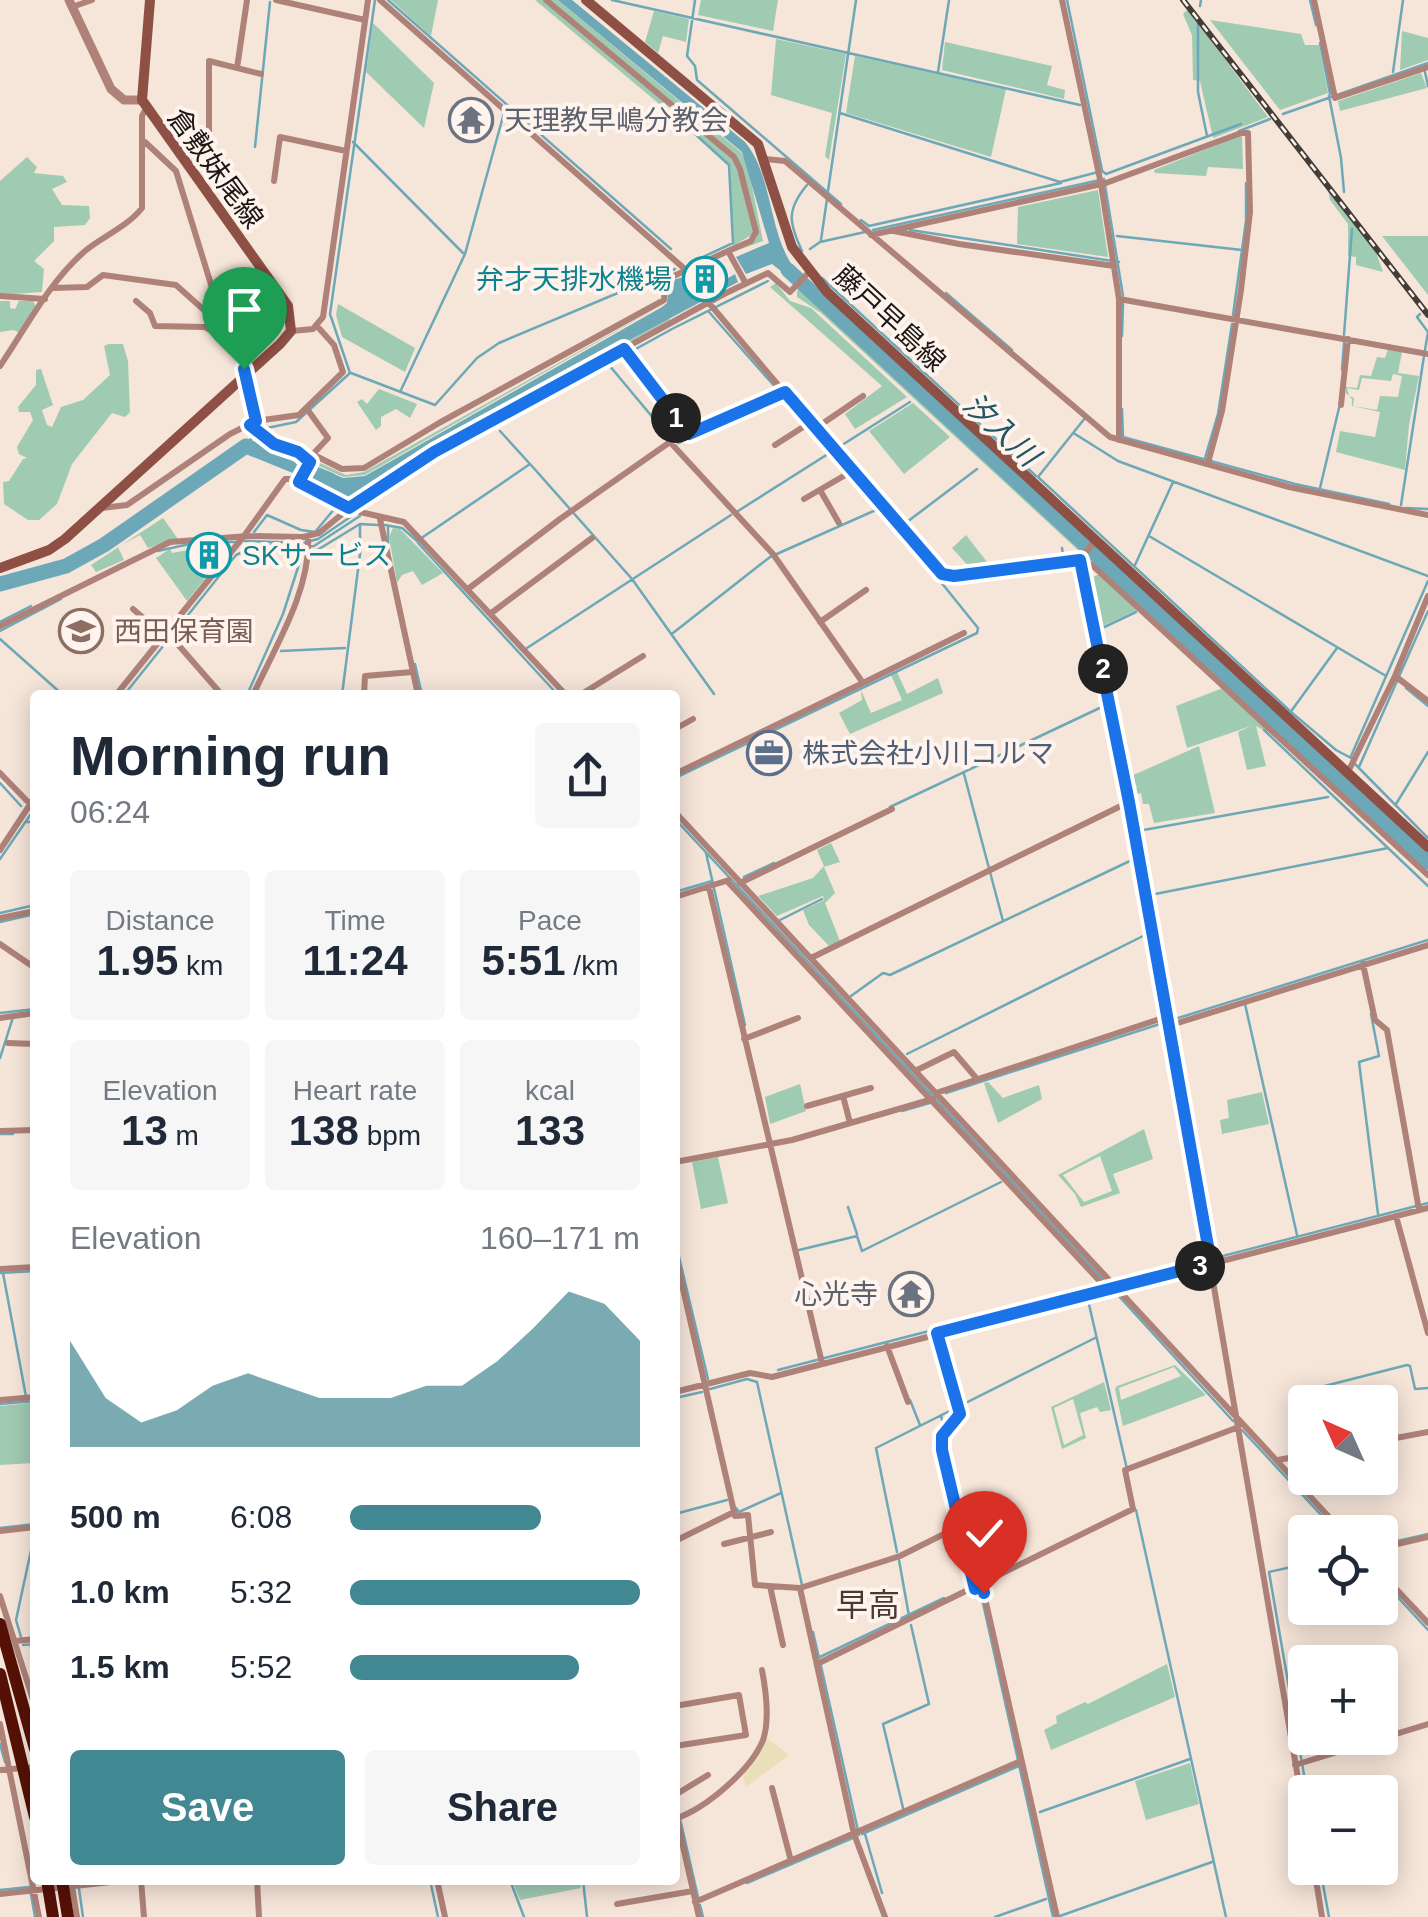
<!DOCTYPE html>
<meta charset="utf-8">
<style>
:root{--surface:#fff;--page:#f6f6f7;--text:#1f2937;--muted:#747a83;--accent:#428893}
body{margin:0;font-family:Arial,"Noto Sans JP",sans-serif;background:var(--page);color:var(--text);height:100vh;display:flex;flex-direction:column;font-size:38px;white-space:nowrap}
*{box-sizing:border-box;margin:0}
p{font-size:32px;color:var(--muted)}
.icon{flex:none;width:55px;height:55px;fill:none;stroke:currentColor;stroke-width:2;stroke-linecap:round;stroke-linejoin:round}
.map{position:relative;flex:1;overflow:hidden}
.side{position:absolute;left:30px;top:690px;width:650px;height:1195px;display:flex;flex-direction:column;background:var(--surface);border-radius:10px;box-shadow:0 5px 25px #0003}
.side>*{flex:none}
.needle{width:65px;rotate:315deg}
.fabs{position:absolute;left:1288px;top:1385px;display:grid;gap:20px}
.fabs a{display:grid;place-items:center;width:110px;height:110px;border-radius:10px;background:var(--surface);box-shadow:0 5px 25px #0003;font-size:50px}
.pin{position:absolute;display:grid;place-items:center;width:85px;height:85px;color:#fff;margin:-102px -42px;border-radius:50% 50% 50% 0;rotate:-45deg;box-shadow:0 0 10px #0007}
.pin .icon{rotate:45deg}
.km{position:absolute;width:50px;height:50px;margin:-25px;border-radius:50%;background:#222;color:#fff;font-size:28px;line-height:50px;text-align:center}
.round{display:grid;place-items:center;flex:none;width:105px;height:105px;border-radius:10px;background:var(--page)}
.head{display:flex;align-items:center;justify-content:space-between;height:170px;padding:0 40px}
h1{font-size:55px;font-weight:800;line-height:75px}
.metrics{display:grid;grid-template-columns:repeat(3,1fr);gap:15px;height:170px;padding:10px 40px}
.metrics div{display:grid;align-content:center;border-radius:10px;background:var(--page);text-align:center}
.metrics b{font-size:42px;font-weight:800}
.metrics small{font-size:28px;font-weight:400}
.metrics p{font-size:28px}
.chart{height:280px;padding:20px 40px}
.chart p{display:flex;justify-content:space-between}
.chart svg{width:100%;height:180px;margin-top:10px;fill:var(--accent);opacity:.7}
.button{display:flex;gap:20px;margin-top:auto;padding:20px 40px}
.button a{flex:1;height:115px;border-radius:10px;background:var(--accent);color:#fff;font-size:40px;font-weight:800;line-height:115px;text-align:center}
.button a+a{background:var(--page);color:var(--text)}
ul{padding:0 40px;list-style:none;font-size:32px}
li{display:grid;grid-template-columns:160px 120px 1fr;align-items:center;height:75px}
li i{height:25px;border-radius:12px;background:var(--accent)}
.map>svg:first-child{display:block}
.green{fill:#a0cbb3;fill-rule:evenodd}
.sand{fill:#e9e0ba}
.water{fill:#6ca8b8}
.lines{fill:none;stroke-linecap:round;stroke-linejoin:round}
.stream{stroke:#6ca8b8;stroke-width:2.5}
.river{stroke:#6ca8b8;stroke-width:15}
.minor{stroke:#ae8279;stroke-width:6}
.tertiary{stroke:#ae8279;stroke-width:9}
.secondary{stroke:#8e5044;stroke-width:10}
.motorway{stroke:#551106;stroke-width:12}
.rail-casing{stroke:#453d38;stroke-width:6}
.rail{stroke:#fef4ed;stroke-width:2.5;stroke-dasharray:8;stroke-linecap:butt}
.route-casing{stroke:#fff;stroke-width:20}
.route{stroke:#1a73e8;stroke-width:12}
.labels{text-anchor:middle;stroke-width:8;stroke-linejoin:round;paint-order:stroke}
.worship-label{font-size:28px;fill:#5b616d;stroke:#fef4ed;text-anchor:start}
.street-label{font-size:28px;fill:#1d1713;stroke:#fef4ed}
.culture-label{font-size:28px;fill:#0d838f;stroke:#fef4ed;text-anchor:end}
.education-label{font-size:28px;fill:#785e54;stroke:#fef4ed;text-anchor:start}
.service-label{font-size:28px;fill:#4e5e75;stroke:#fef4ed;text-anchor:start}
.water-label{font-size:30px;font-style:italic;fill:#235663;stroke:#fef4ed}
.quarter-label{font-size:32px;fill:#473a31;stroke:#fef4ed}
</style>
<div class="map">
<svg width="1428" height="1917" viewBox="0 0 1428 1917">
<rect width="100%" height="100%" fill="#f6e5d9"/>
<path class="green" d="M391,0H438L431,36Z
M535,0H542L666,102L670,113Z
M548,0H558L742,153L749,171L763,241L733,252L756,239L758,234L738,159Z
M701,0H778L773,31L698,15Z
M654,11L689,19L686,42L663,36L658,53L645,42Z
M1186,11H1189L1268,117L1213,138L1200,81L1193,80L1192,35L1183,14Z
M1210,20L1301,34L1305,45H1319L1328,93L1280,110Z
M373,23L434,83L424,128L366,72Z
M1402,31L1428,38V60L1400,70Z
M776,39L846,54L829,160L825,156L832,113L771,95Z
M945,42L1052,66L1047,85L1065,90L1064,99L942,70Z
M855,56L1006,89L991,157L846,113Z
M1421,73L1427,88L1340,111L1338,101Z
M673,107L735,161L755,233L733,246L730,165L675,115Z
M1242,135L1243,169L1208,167L1206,176L1155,173L1154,170Z
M27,157L37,167L34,173L63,176L67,182L52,189L62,205L89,206L90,218L85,225L54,227V241L34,261L44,269L42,292L0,295V181Z
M1098,190L1108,257L1017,244L1018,207Z
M1328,190L1376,252L1383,272L1356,265V257L1348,256V224L1330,200Z
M1382,236H1428V295Z
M776,283L790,301L811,308L907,397L855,429L845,414L882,386L770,287Z
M801,287L915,392V398L920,397L1083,547L1080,552L821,313L797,297V291Z
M0,301H10V308L15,309L19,301H33L36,307L19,333L14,330L0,332Z
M338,304L415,348L405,372L342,337L336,315Z
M662,305L365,475L343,477L315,464L318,462L346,475L364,472Z
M669,318L670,320L422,454L347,502L346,499L427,449Z
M109,344H123L128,361L130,412L125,417L112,413L72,464L57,504L39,520H28L4,504L3,482L9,481L23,459L27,458L19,454L17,447L33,420L30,412H19L18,407L36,385V370L41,369L53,405L42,410L47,425L52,427L61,407L83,400L110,375L104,346Z
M1388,349L1402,352L1398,373L1419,376L1409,425L1405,470L1336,452L1340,431L1375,437L1380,412L1352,406V399L1346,393V387L1357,388L1360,375L1371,376L1377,357L1385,358ZM1393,374L1402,376L1398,397L1380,396L1377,410L1353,406L1354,398L1349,396L1347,388L1359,390L1362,378L1391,381Z
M379,389L417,404L410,418L396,409L381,417V426L376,430L357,402L362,399L367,404Z
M913,403L950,437L904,474L869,431Z
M163,518L178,539L148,548L140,535L118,547L124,560L96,572L91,565Z
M393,528L400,529L443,573L422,585L413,571L402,575L397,583L389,537Z
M966,535L991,567L972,570L952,548Z
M170,549L172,553L188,550L208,575L187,601L156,558Z
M1088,552L1428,867V872L1085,559Z
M1100,574L1137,610L1098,628L1088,579Z
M897,672L907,694L938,678L943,693L850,734L839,713L862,700L861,690L871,713L902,700L891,675Z
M1223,688L1267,729V732L1256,726L1266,766L1247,770L1238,732L1251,726L1187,748L1176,706Z
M1199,746L1215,813L1154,823L1149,804H1143L1141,793L1132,795L1137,787L1129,777Z
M831,843L840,862L824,867L835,893L825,903L840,941L829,946L809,925L803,910L824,900L823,896L777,916L758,896L813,878L824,866L817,850Z
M988,1082L1003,1098L1039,1085L1042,1099L998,1123L984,1083Z
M800,1084L806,1111L770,1124L765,1097Z
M1262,1092L1269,1124L1222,1134L1220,1120L1229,1118L1227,1100Z
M1144,1129L1153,1159L1113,1174L1120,1193L1081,1207L1075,1194L1058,1175ZM1100,1156L1112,1191L1084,1202L1063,1175Z
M718,1157L728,1203L701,1209L692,1162Z
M1175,1365L1206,1395L1123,1426L1115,1389L1117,1386ZM1174,1367L1181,1376L1121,1400L1119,1388Z
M1104,1382L1111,1410L1100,1412L1097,1407L1080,1413L1086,1438L1062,1449L1051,1407ZM1073,1399L1083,1435L1064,1445L1054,1408Z
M31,1403L33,1463L0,1465V1406Z
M1167,1664L1175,1697L1051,1750L1044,1730L1057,1723L1056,1716L1085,1702L1088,1704Z
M1190,1763L1199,1804L1146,1820L1135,1781Z
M512,1880H580L581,1888L520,1900Z"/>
<path class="sand" d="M766,1737L789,1755L746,1787L742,1773Z"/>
<path class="water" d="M558,0H572L745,142C776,180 766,238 801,277L795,282L772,264L746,274L736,257L769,243L742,152Z
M735,274L738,282L425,449L345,499H339L307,479L315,466L343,478L365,476L662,307L667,303L669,281L687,276L689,281L693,280L697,296Z"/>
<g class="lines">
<path class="stream" d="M388,0L671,249
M612,0L1080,105
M695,0L687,56L695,66L697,80L841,204
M1067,0L1102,170
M1310,0L1316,25
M1200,6L1201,0
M1198,23V92L1207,136
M1320,43L1330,94
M938,72L949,0
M1393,72L1403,0
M1425,72L1428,86
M1329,96L1341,158L1344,192
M840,113L1060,182L1102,171L1106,174L1241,124
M1283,114L1428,63
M1239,131L1270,119
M353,142L463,253
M255,147L270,2
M1104,179L1123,296
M828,191L856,0
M861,220L869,226L1061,183
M873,230L1100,180
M910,230L1119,262
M1117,236L1242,250
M821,240L827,199
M810,249L820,242L865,232
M802,251C789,223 786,210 807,185
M690,263L733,243L729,165L695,134
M822,278L1036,476
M946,293L1012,350
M709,312L777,389
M1420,314L1417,317L1428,332L1425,350
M1233,315L1246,221V183
M1344,335L1352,229
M1122,336L1123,304
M609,365L669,437
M1342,370L1344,343
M351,373L435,405L477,358L499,343L675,269
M401,390L465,254L504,113
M916,396L919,392
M1122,409L1123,437L1295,484L1389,504
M1085,418L1038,477L1291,712L1336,750L1351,758
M262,429L296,422L350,373L330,314L375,0
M1075,434L1118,461L1428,576
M678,443L709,429
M246,446L254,435
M1205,458L1218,414L1232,324
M531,465L632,579L714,694
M1320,488L1339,408
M1401,505L1424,356
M1406,508L1428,509
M738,511L910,402
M385,525L402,528L417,541
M903,525L977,469
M388,527V544
M254,532L267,515L301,530L315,532L346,495
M1149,536L1386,676
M423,537L530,464L500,431
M245,541L303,543L318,539L431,462L672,329L768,281
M212,542H236
M271,543V549H274L314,546L360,516
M418,543L558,695
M158,551L194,543
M1018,565L1063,555L1062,548
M1135,565L1173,482
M1144,606L1148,603
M0,622L31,606
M1098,630L1136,612
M0,631L61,599
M673,633L770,557L878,509
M0,639L63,695
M527,648L731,515
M281,651L345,648
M415,664L422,695
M1406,688L1428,706
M124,695L236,555L245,551L314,552L360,524L378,525
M247,695L283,614L302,555
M342,695L360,554V525
M1292,710L1337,648
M1272,722L1275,719
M1110,726L1161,1015
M1264,730L1428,886
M1351,756L1428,581
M1355,764L1428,838
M1359,767L1428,611
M964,774L1003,921
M675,778L977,633L978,628L886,514L787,400L775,399
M0,783L21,806
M1396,804L1428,752
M890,807L1106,705
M675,819L1103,1279
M27,822H35
M1138,831L1328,797
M706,853L745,1025
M0,859L35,808
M744,877L774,863
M675,892L712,881
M1150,895L1388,848
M0,913L35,905
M780,920L822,899
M0,922L35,914
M851,996L883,973L890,975L1134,859
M1245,1004L1297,1235
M0,1013L35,1009
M1371,1014L1379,1056L1359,1062L1378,1214
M1175,1019L1428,940
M1162,1023L1205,1258
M907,1054L1147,934
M0,1058L15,1011
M946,1093L1163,1023
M902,1111L933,1102
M0,1134H13
M848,1207L857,1234
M675,1240L708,1379
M799,1250L857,1236L862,1251L1001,1182
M0,1273L35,1271
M3,1273L27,1402
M1122,1282L1428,1203
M1116,1293L1233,1421
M1088,1300L1127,1469
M778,1370L1100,1287
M710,1389L747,1379L757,1382L802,1585
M675,1398L702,1392
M910,1400L920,1425
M1316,1402L1313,1389L1407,1365L1410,1366L1415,1389L1428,1388
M0,1404L35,1401
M941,1415L1053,1917
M1242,1430L1337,1532
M736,1508L739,1512L781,1493
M1136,1510L1226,1917
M675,1514L727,1500
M35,1523V1508
M0,1528L35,1524
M1380,1545L1428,1534
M897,1552L876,1448L1095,1338
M899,1560L909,1616
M1305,1564L1269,1572L1307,1792
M1380,1578L1428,1630
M813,1632L819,1658
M21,1637L16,1620L35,1532
M23,1645L35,1644
M820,1657L944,1598
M821,1666L859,1835
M0,1744L5,1762
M675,1797L698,1897
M903,1808L883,1724L929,1704L911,1625
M1040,1812L1190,1759
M862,1834L1019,1766
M865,1834L882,1893
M1320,1868L1329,1917
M430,1880L438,1917
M510,1880L524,1917
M583,1880L587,1917
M77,1882L90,1880
M747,1883L855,1837
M79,1889L83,1917
M0,1890L29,1887
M31,1894L35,1917
M700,1905L703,1917
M1060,1916L1212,1862
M995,1917L1046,1899"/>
<path class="river" d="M788,270L1428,862
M0,584L66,566L104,545L246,446L330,480"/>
<path class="minor" d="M276,0L365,20
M380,0L687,271
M546,0L734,157L740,169L756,232L751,241L728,251
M1062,0L1101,184L1119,299V440
M1314,0L1335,98L1428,67
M72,7L92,0
M237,68L247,0
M145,142L176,171L226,333L244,369L256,421
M209,142V61L261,74
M765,159L785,161L1110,437L1289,487L1428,515
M274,181L280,137L346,151
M894,231L959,244L1114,266
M871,235L1106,183L1241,133H1248L1250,212L1241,290L1222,411L1208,463
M53,288L87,287L103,275L176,285L204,310L222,318L230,314L239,299L245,297L288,318
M0,296L45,299
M1119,299L1428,354
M136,301L150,313L155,326L205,327L220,335L226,333
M709,303L784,392
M292,331L313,329L323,317L368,0
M624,349L689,434
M0,366C26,328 49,282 85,251C103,236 127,227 142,208V116L146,108
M1341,405L1348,339
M251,425L274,445L298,452L310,462
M816,428L863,396
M670,442L773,554L863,683L675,774
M775,445L811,422
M314,455L342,469L364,468L439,423L664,300L665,280L728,251L745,282
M299,483L315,452L328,438L307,409
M820,490L839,523
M804,499L854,470
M102,508L127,505L230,434L256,421L299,415L343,372L334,345L317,326
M380,519L418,695
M1096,540L1079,560L1129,802L1211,1263
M468,589L560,519L670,442L785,392L942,574L954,576L1079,560L1092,565L1428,875
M133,609L164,636
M490,614L592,538
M820,622L866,590
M0,626L170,542L248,536L303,537L319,533L364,496L421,459L724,294L768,273L790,292L809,272
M167,632L222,695
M1395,676L1428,701
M863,683L964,633
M116,695L244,536L285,479H291L360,512L404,522L566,695
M253,695C275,647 311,590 308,537
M364,695L365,676L412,672
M580,695L643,656
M675,729L693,719
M1348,772L1395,676L1428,596
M0,773L30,804
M675,812L1343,1532
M0,850L35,797
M727,881L1107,1289
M740,883L892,809
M709,887L822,1363
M675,897L729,880
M0,918L35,911
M0,944L35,968
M811,958L1129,802
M1363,964L1375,1020L1387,1030L1419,1210
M0,1018L35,1013
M1168,1026L1428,945
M744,1039L798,1018
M8,1043L35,1044
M915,1071L954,1052L977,1079
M936,1093L1166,1017
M843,1096L850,1123
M807,1106L871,1088
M0,1131L35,1130
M675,1162L792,1140L933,1099
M1396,1216L1428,1333
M675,1254L735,1516L748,1515L755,1585L800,1588L900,1556L962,1525
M1210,1264L1305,1819
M0,1269L35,1267
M937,1333L960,1414L941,1437L942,1450L975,1589
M887,1346L908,1402
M675,1392L750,1373L772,1377L1428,1208
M0,1400L35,1397
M1380,1441L1428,1432
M1278,1460L1305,1455
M0,1531L35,1527
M675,1541L734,1512
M724,1544L771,1532
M1380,1548L1428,1537
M1380,1572L1428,1623
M982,1585L1057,1917
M770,1586L783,1645
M800,1588L854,1834L885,1917
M0,1596L35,1706
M16,1641L35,1639
M817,1664L1133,1509L1125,1470L1236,1428
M675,1706L739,1695L746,1735L675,1746
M0,1724L39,1917
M1295,1765L1428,1724
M0,1770L35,1767
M772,1788L791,1861
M675,1795L708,1775
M675,1811L699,1917
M677,1818C706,1808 751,1770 763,1740C770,1720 766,1691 762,1670
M1314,1868L1322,1917
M71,1880L77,1917
M141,1880L144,1917
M257,1880L259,1917
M437,1880L445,1917
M0,1894L130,1880
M695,1902L1021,1761
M617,1904L693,1891"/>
<path class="tertiary" d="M69,0L111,89L124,100H142"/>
<path class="secondary" d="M586,0L758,144L792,247L827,292L1428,847
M0,568L49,550L65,539L280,344L291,331L288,306L142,100L150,0"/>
<path class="motorway" d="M0,1624L35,1749
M0,1674L35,1817
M47,1880L53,1917
M62,1880L68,1917"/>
<defs>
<path id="rail" d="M1183,0L1428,315"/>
</defs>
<use href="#rail" class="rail-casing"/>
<use href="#rail" class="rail"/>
</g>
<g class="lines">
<defs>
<path id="route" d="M244,369L256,421L250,425L274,444L298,452L310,462L299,482L349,508L434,452L624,349L689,434L785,392L942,574L954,576L1080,560L1129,802L1211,1263L937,1333L960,1414L942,1436V1450L975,1589L982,1585L984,1593"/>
</defs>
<use href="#route" class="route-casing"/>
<use href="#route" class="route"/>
</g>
<defs>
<symbol id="temple-ring" viewBox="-11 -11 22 22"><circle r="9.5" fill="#fef4ed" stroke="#6b7280" stroke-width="1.5"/><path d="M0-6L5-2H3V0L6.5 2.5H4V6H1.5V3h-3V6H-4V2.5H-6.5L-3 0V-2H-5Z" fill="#6b7280"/></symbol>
<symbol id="building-ring" viewBox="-11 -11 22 22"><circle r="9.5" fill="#fef4ed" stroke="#0f9aa8" stroke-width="1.5"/><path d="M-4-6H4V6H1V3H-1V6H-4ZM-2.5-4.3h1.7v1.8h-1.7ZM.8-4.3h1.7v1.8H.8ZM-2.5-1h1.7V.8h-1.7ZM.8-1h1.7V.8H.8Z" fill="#0f9aa8"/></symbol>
<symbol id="school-ring" viewBox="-11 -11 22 22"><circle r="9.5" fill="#fef4ed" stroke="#8d6e63" stroke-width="1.5"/><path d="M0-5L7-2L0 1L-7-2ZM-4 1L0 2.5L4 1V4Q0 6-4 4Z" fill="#8d6e63"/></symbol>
<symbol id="office-ring" viewBox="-11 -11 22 22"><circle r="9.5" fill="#fef4ed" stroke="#5c6f8a" stroke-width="1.5"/><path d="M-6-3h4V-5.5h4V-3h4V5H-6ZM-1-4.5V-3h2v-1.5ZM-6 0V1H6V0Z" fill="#5c6f8a"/></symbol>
</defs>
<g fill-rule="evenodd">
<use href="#temple-ring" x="446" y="95" width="50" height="50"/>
<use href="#building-ring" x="680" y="254" width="50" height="50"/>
<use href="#building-ring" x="184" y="530" width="50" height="50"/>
<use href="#school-ring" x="56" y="606" width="50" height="50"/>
<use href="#office-ring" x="744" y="728" width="50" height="50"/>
<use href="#temple-ring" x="886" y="1269" width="50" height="50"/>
</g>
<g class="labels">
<g class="worship-label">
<text x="504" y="130">天理教早嶋分教会</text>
<text x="878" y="1304" text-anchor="end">心光寺</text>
</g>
<g class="street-label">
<text transform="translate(216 168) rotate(54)" y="10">倉敷妹尾線</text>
<text transform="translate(890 318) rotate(43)" y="10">藤戸早島線</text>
</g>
<g class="culture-label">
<text x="672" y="289">弁才天排水機場</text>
<text x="242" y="565" text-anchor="start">SKサービス</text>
</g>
<g class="education-label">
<text x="114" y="641">西田保育園</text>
</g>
<g class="service-label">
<text x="802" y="763">株式会社小川コルマ</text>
</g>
<g class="water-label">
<text transform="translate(1001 430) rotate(43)" y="10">汐入川</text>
</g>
<g class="quarter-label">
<text x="868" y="1616">早高</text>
</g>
</g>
</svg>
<div class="fabs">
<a><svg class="needle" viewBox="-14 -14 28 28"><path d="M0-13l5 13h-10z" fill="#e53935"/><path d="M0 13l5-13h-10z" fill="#747a83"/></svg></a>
<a><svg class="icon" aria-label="locate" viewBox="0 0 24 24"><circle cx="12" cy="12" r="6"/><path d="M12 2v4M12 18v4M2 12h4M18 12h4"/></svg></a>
<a>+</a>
<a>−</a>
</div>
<div class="pin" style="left:244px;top:369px;background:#1e9e55"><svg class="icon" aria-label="arrive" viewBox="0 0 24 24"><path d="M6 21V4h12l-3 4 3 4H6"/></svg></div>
<div class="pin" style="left:984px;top:1593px;background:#d93025"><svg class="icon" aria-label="check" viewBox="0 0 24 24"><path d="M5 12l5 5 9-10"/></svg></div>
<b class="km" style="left:676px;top:418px">1</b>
<b class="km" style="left:1103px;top:669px">2</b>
<b class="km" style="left:1200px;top:1266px">3</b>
<section class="side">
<div class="head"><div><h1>Morning run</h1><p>06:24</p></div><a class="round"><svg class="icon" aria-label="share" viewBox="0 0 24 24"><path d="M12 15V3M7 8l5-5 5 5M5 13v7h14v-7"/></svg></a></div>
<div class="metrics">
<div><p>Distance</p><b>1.95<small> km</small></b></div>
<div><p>Time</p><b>11:24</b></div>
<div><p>Pace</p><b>5:51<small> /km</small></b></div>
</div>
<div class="metrics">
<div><p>Elevation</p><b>13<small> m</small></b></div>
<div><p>Heart rate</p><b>138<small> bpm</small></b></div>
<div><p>kcal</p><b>133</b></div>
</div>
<div class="chart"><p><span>Elevation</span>160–171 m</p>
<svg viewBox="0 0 160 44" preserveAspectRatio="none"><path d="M0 44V18L10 32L20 38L30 35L40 29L50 26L60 29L70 32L80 32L90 32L100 29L110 29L120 23L130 15L140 6L150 9L160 18V44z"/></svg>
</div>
<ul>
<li><b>500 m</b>6:08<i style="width:66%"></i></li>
<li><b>1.0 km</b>5:32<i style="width:100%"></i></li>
<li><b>1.5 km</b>5:52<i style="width:79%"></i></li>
</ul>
<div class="button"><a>Save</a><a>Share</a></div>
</section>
</div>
